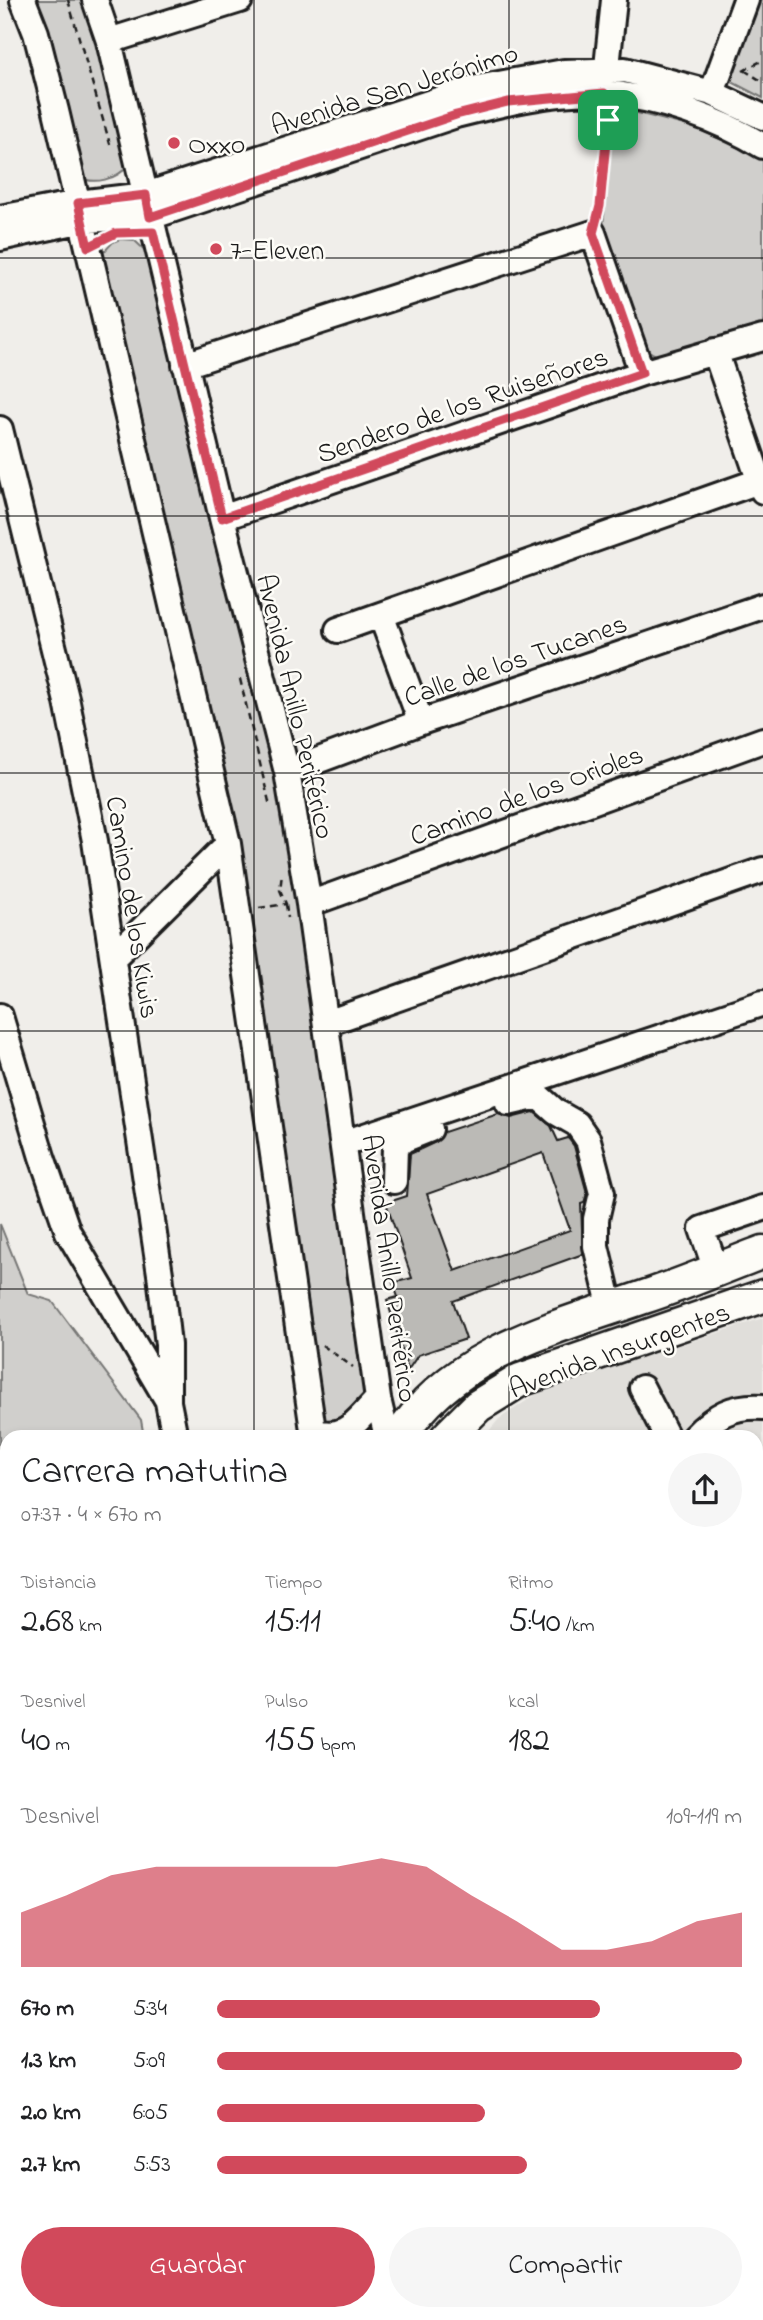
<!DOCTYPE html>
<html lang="es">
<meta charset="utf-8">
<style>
:root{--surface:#fff;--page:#f6f6f6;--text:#202124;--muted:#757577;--accent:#d1495b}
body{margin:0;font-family:"Indie Flower",sans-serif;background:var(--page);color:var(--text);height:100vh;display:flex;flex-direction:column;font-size:26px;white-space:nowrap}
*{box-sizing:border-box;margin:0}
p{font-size:23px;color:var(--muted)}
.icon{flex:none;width:38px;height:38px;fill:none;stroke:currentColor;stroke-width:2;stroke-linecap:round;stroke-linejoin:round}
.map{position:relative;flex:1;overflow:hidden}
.sheet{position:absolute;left:0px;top:1430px;width:763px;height:891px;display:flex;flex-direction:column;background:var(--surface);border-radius:21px 21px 0 0;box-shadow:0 4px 10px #0003}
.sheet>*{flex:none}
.pin{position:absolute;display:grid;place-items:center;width:60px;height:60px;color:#fff;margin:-30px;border-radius:14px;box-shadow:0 4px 10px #0006}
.round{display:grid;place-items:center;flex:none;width:74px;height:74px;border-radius:37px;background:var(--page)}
.summary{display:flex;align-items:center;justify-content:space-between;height:119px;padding:0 21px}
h1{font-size:38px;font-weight:600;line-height:52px}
.metrics{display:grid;grid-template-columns:repeat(3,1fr);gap:10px;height:119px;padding:7px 21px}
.metrics div{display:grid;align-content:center}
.metrics b{font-size:35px;font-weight:600}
.metrics small{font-size:19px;font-weight:400}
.metrics p{font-size:19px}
.chart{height:196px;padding:14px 21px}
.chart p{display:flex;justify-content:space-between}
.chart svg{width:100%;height:126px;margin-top:7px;fill:var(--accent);opacity:.7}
.button{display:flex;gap:14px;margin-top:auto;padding:14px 21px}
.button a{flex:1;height:80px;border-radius:42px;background:var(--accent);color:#fff;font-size:28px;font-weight:600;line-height:80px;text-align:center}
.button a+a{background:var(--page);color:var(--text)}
ul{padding:0 21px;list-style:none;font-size:23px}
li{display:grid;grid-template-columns:112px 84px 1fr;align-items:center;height:52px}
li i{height:18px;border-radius:9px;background:var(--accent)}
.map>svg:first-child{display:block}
.built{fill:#e0deda}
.green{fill:#d0cfcc;stroke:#767674;stroke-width:2}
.building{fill:#bbbab6;stroke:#1c1c1c;stroke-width:2;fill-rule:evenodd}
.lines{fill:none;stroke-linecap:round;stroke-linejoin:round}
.minor-casing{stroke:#1c1c1c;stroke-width:30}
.major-casing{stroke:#1c1c1c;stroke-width:37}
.path{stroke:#1c1c1c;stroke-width:2.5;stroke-dasharray:7 5;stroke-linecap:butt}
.minor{stroke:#fdfcf7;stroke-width:24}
.major{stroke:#fdfcf7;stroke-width:32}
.rail{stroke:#1c1c1c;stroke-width:5}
.route-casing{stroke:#fff;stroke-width:14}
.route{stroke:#d1495b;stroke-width:9}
.grid{fill:none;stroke:#1c1c1c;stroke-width:2;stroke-opacity:0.55}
.poi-dot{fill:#d1495b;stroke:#fdfcf7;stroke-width:2.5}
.labels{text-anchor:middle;stroke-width:5;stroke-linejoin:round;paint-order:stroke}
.street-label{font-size:28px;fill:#1c1c1c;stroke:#fdfcf7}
.poi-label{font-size:28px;fill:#1c1c1c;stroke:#fdfcf7;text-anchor:start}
</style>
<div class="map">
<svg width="763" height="2320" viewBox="0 0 763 2320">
<rect width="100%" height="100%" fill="#f0eeea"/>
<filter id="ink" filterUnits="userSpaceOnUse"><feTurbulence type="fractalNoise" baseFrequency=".0143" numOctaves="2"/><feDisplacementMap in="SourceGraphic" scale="14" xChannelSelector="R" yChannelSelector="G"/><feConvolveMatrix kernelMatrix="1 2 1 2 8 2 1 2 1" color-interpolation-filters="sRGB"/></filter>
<g filter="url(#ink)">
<path class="built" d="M763,1318V2221H756V1437H484L499,1419L543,1390Z"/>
<path class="green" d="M33,0H86L129,165C116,180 95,185 77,177Z
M757,0H763V98L728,80Z
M614,107L696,128L763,159V329L663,359L647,350L603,227Z
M120,239L134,240L151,256L286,823L366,1394L349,1422L319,1425L241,867L101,255L113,242Z
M0,1224L28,1294L52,1301L141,1420L144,1437H7V1673L0,1669Z
M763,1469V1726L756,1701V1471Z"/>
<path class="building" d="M534,1112L551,1126L558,1141L568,1138L574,1146L587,1193L584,1203L581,1204L583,1254L453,1301L466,1339L418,1355L408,1370L387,1300L398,1297L393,1283L412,1278L386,1203L407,1196L410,1154L436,1142L444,1132L498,1114L511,1118ZM543,1153L570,1230L455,1271L427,1194Z"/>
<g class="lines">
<defs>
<path id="minor" d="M23,0L36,33L56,111L228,844L314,1437
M95,0L109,41L222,518L287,772L309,904L378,1399L387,1437
M109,41L240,0
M605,86L614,0
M712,93L746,0
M0,218L78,203L146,195L472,89L564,72L625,70L712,93L763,117
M0,238L83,220L150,217L456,115C504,103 555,90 605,93C657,97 719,119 763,146
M715,351L763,491
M185,365L593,233L642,373
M0,429L67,702L95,841L160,1274L168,1345V1402L175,1437
M222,518L642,373L763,338
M381,615L421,722
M338,630L759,481
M287,772L421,722L763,606
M309,904L763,740
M113,958L228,844
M0,1016L42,1157L68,1232L168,1401
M327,1023L763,870
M508,1103L538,1096L556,1112L577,1124L588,1140L602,1193L596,1219V1246L611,1309
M344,1143L763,1003
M394,1181L395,1147L405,1139L430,1129
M716,1270L702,1229L763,1208
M642,1388L667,1437
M313,1431C347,1442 357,1419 378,1399
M694,1437C715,1415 732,1405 763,1407
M0,1765L7,1767
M756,1768L763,1795
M756,1819L763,1802
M0,1914L7,1915
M0,2174L7,2176
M0,2286L7,2285
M22,2320V2314
M78,2320L79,2314"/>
<path id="major" d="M400,1437C453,1352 555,1328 644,1297C684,1284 723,1267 763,1252
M447,1437L478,1406L520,1380L763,1296
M0,2128L7,2129
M756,2259L763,2257
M756,2308L763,2307
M455,2320L487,2314
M690,2320L726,2314"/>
</defs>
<use href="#minor" class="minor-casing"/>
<use href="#major" class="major-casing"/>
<path class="path" d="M68,0L110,144
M744,70L763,82
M743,71L763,60
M598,213L607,115
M240,679L270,806
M286,904L288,918
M259,908L286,904L280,890L282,874
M322,1345L353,1367"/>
<use href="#minor" class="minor"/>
<use href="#major" class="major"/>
<path class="rail" d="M756,2278L763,2276
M542,2320L575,2314"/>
</g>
</g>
<g class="lines" filter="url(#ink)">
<defs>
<path id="route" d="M604,93L608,120L600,206L593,233L642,373L222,518L153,232L116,233L88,247L78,203L146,195L150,217L456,115L508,102Z"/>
</defs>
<use href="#route" class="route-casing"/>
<use href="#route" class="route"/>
</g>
<path class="grid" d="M254,0V1437M509,0V1437M0,258H763M0,516H763M0,773H763M0,1031H763M0,1289H763M0,1547H7M756,1547H763M0,1804H7M756,1804H763M0,2062H7M756,2062H763M254,2314V2320M509,2314V2320"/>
<g class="poi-dot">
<circle cx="174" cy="143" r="7"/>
<circle cx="216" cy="249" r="7"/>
</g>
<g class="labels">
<g class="street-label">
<text transform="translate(394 88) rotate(-17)" y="10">Avenida San Jerónimo</text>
<text transform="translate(462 404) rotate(-19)" y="10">Sendero de los Ruiseñores</text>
<text transform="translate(515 659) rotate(-19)" y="10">Calle de los Tucanes</text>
<text transform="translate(297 706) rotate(77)" y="10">Avenida Anillo Periférico</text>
<text transform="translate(526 794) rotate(-20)" y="10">Camino de los Orioles</text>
<text transform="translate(134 907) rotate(81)" y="10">Camino de los Kiwis</text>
<text transform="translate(391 1268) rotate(82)" y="10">Avenida Anillo Periférico</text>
<text transform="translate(619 1349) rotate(-20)" y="10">Avenida Insurgentes</text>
</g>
<g class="poi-label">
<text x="188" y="153">Oxxo</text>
<text x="230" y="259">7-Eleven</text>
</g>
</g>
</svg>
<div class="pin" style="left:608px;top:120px;background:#1e9e55"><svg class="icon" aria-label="arrive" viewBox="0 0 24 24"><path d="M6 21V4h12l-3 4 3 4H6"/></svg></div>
<section class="sheet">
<div class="summary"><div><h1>Carrera matutina</h1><p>07:37 · 4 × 670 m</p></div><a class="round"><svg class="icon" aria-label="share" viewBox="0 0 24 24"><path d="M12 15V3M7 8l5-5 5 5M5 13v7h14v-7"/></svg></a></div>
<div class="metrics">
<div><p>Distancia</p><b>2.68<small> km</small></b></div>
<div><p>Tiempo</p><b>15:11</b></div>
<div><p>Ritmo</p><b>5:40<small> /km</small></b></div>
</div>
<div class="metrics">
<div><p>Desnivel</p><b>40<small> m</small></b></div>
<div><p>Pulso</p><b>155<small> bpm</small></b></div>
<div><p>kcal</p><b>182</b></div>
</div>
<div class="chart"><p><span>Desnivel</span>109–119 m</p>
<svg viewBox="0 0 160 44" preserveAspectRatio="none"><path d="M0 44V25L10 19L20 12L30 9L40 9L50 9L60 9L70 9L80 6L90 9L100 19L110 28L120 38L130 38L140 35L150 28L160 25V44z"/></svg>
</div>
<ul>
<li><b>670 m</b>5:34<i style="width:73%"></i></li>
<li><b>1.3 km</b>5:09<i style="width:100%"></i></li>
<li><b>2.0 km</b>6:05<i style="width:51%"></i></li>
<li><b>2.7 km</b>5:53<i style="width:59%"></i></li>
</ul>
<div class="button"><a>Guardar</a><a>Compartir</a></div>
</section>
</div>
